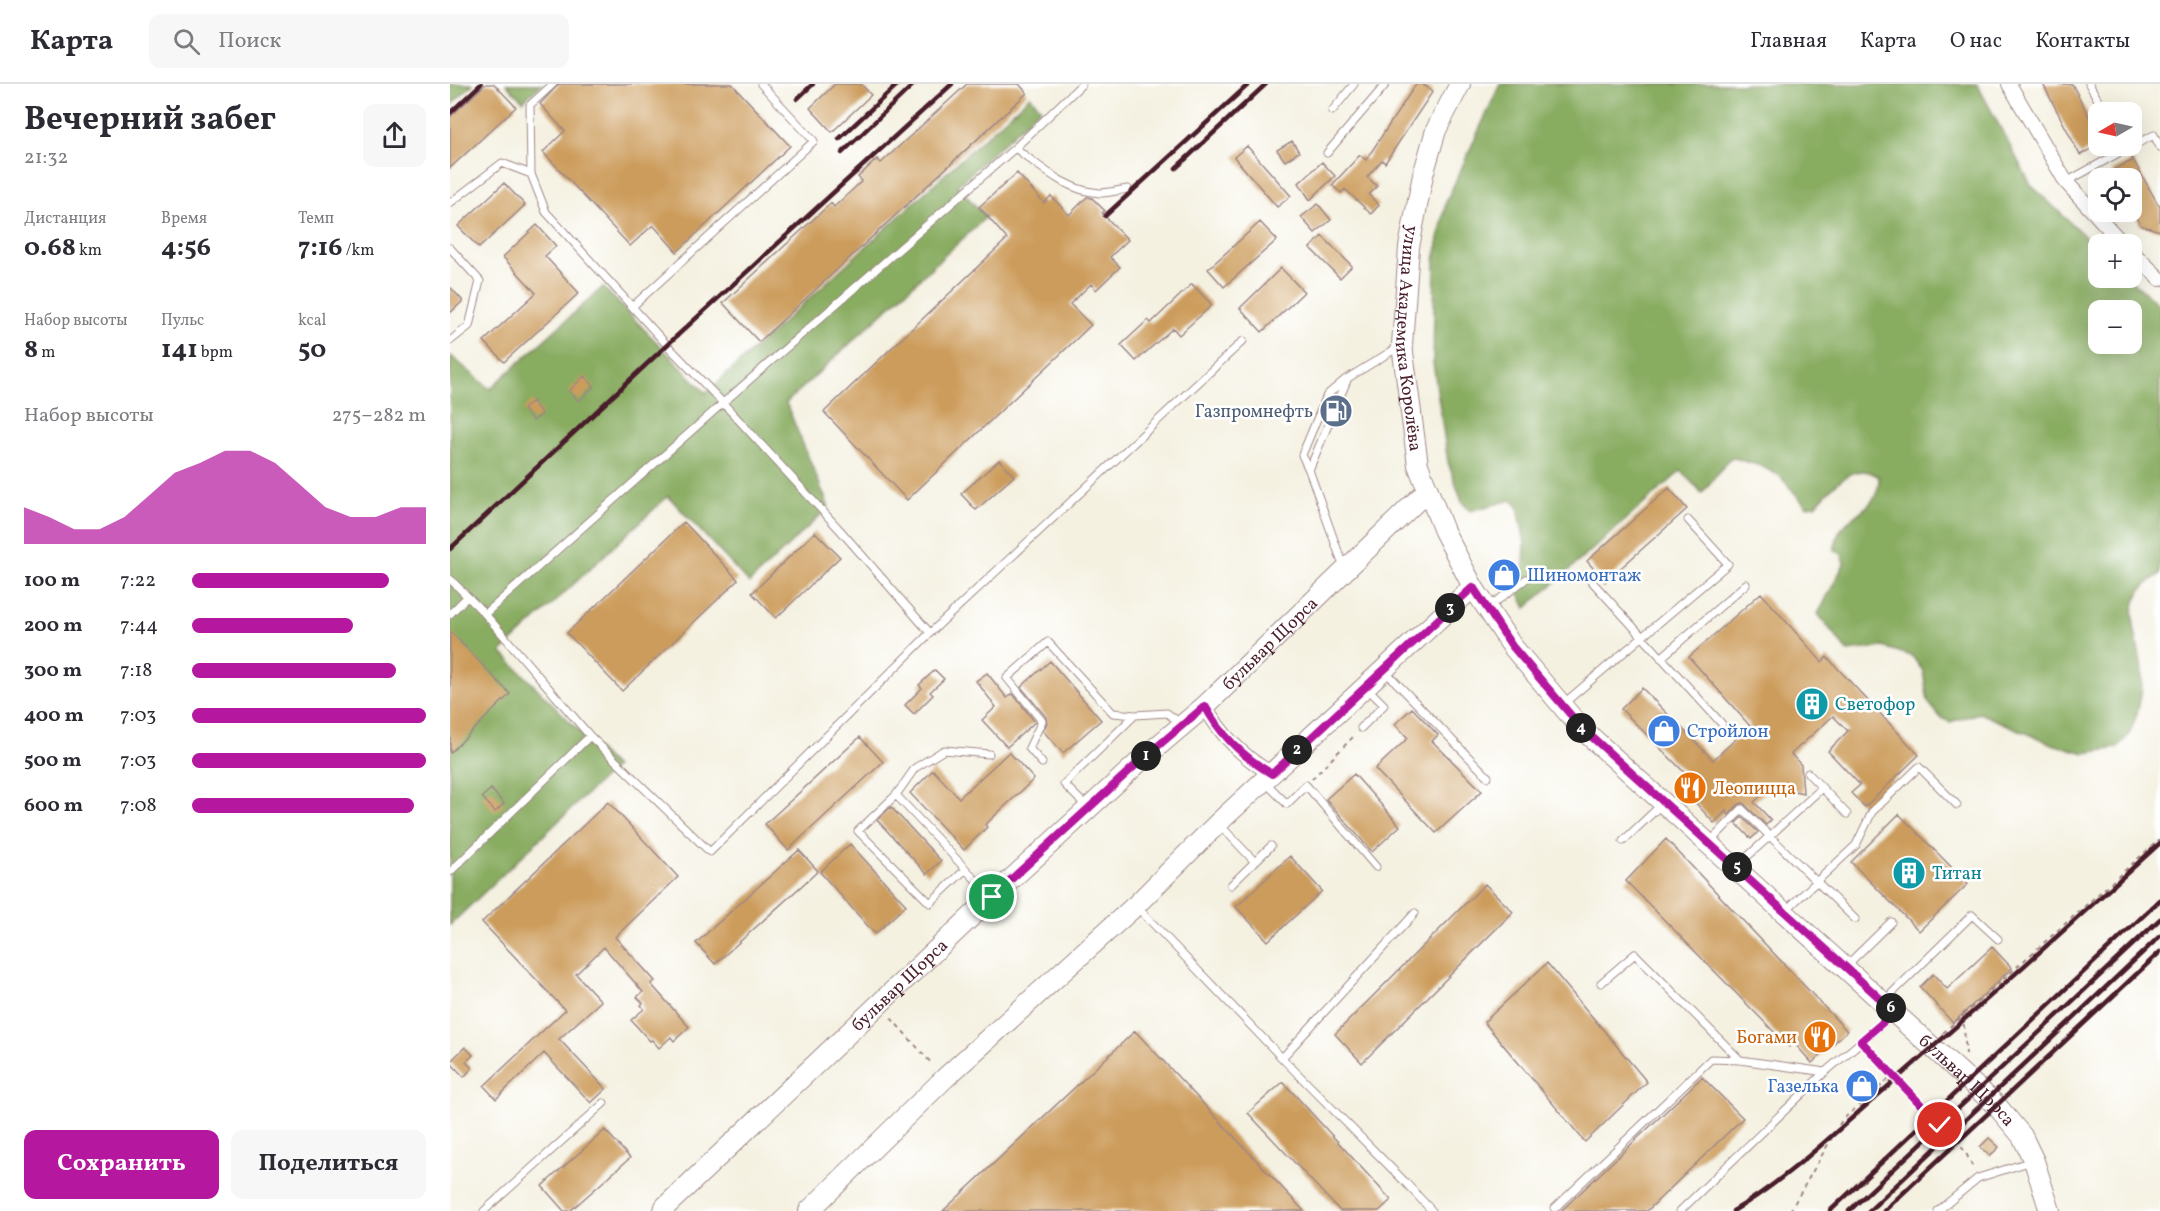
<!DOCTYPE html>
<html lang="ru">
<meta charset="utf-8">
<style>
:root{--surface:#fff;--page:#f7f7f7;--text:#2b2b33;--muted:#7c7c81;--line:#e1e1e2;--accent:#b5179e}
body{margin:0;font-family:Vollkorn,serif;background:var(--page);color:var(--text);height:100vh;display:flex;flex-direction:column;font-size:22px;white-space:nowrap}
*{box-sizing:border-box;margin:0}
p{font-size:20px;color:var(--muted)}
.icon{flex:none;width:33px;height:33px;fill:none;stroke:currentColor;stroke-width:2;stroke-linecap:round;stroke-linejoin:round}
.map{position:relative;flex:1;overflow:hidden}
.sheet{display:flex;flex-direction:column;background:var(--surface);width:450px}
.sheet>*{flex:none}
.needle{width:39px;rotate:261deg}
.buttons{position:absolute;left:1638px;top:18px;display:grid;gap:12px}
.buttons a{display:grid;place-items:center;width:54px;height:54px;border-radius:12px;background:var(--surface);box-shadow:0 6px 24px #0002;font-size:30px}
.pin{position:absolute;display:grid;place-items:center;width:51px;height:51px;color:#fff;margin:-26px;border:3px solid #fff;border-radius:50%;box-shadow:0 2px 6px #0007}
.km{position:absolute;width:30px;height:30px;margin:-15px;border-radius:50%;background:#222;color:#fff;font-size:16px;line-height:30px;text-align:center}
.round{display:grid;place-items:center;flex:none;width:63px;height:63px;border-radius:12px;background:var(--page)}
.head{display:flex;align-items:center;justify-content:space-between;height:102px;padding:0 24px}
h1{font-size:33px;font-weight:700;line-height:45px}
.stats{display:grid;grid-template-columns:repeat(3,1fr);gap:9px;height:102px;padding:6px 24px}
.stats div{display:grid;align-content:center}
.stats b{font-size:26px;font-weight:700}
.stats small{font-size:16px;font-weight:400}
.stats p{font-size:16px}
.chart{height:168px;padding:12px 24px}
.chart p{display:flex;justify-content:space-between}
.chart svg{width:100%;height:108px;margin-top:6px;fill:var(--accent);opacity:.7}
.button{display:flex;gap:12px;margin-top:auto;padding:12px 24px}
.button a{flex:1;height:69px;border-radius:12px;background:var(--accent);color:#fff;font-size:24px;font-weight:700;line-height:69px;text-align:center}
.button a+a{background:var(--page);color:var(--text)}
ul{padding:0 24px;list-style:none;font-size:20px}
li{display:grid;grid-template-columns:96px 72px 1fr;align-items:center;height:45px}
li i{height:15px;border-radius:8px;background:var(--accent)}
header{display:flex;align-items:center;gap:36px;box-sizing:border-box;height:84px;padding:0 30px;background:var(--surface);border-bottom:2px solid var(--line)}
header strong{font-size:28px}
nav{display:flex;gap:33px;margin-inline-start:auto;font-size:21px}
.search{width:420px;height:54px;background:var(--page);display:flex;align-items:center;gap:15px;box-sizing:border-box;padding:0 21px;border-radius:12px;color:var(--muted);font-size:22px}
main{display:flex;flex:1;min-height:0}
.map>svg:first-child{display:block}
.forest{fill:#88ac61;stroke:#696646;stroke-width:1.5;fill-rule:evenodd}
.building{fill:#cc9c5b}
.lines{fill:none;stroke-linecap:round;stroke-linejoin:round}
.lane-casing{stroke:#9f8886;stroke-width:9}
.street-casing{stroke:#9f8886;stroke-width:16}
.secondary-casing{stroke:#9f8886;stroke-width:22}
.path{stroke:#9f8886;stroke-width:2;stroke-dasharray:4.5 4.5;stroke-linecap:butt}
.lane{stroke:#fff;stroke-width:7}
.street{stroke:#fff;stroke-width:14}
.secondary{stroke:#fff;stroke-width:20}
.rail{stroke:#4a1f2b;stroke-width:4.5}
.route-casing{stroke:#fff;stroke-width:12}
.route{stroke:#b5179e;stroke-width:8}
.labels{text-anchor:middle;stroke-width:5;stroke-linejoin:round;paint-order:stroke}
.street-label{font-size:18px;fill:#4a1f2b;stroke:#fff}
.service-label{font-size:18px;fill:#4e5e75;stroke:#fff;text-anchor:end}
.shop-label{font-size:18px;fill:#366cbe;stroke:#fff;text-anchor:start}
.culture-label{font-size:18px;fill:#0d838f;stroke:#fff;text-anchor:start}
.food-label{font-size:18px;fill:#c56008;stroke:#fff;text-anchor:start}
</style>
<header>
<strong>Карта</strong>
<div class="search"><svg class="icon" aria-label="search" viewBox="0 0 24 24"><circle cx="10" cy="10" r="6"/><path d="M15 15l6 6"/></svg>Поиск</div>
<nav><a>Главная</a><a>Карта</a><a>О нас</a><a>Контакты</a></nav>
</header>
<main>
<section class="sheet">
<div class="head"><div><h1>Вечерний забег</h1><p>21:32</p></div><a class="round"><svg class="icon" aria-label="share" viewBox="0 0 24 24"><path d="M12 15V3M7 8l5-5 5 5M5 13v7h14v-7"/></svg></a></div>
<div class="stats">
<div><p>Дистанция</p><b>0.68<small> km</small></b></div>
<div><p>Время</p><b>4:56</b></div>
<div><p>Темп</p><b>7:16<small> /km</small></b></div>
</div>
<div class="stats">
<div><p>Набор высоты</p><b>8<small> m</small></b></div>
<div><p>Пульс</p><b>141<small> bpm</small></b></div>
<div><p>kcal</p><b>50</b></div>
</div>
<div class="chart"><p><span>Набор высоты</span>275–282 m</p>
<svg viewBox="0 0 160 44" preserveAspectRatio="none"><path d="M0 44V29L10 33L20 38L30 38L40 33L50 24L60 15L70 11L80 6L90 6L100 11L110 20L120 29L130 33L140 33L150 29L160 29V44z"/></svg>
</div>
<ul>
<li><b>100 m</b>7:22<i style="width:84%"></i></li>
<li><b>200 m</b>7:44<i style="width:69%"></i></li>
<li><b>300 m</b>7:18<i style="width:87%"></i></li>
<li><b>400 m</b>7:03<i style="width:100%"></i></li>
<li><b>500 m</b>7:03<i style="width:100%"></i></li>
<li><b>600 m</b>7:08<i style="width:95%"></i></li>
</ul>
<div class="button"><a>Сохранить</a><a>Поделиться</a></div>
</section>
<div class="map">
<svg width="1710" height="1127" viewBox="0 0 1710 1127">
<rect width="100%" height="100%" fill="#fff"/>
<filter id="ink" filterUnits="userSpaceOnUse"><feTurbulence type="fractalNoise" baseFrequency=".0167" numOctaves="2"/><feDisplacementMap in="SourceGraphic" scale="12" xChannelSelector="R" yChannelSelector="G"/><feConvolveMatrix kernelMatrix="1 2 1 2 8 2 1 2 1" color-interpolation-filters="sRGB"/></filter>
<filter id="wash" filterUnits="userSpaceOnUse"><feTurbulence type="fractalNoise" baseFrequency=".008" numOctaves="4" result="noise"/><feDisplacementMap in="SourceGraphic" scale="24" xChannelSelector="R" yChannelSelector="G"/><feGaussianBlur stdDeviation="1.35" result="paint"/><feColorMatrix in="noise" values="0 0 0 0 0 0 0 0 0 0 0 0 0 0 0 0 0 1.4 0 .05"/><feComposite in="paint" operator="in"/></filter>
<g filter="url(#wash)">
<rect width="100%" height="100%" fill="#f4f1e1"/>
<path class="forest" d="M0,0H23L0,22Z
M56,0H92L73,17Z
M1050,0H1527L1581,101L1648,165V194H1679L1710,222V490C1664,518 1691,550 1692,591C1693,608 1688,630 1681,646C1679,652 1672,658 1667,664L1635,669L1605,661L1529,629L1500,638L1491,634L1478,618L1473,587L1462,572L1433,563L1397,567L1368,530L1394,480L1392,470L1384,466C1386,460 1387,452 1390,447C1403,426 1429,427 1429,393C1404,375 1382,403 1366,421L1356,422L1330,392L1311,382L1281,373L1252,409L1231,387L1076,524L1067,506V496L1074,479L1075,460L1068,422L1061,416L1020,427L1012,418L998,378L983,279L985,175L996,118ZM1648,226H1682V260H1648Z
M580,12L591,24L507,102L536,133L336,319L379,423L299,499L218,412L51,568L165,683L0,841V271L40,305L153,203L256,309Z"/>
<g id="blocks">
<path class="building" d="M36,0H44L66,23L0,84V33Z
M109,0H282L340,62L227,168L203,141L180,162L93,68L115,47L90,20Z
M385,0H411L421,11L382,48L360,24Z
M517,0H569L577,9L309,258L273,219L381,119L384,123L412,97L408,93L427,75L431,79Z
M966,0H972L983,7L935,79L932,76L917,93L927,102L919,111L929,121L921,130L895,105L891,109L882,101L910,71L916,76Z
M1593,0H1622L1648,50V61L1630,71Z
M842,57L849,68L835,77L827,66Z
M797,62L841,112L827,123L784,73Z
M1682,74L1708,120L1710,121V147L1690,141L1682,124V94H1666L1662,86L1682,77Z
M872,78L885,92L860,116L849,99Z
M567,89L594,119L601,112L619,131L637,113L642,114L655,127L652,129L678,156L660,173L670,183L646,206L641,200L620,220L641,241L457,416L374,328L557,155L529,123Z
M54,99L75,121L29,164L8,142Z
M868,120L881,136L865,149L851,133Z
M810,138L827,156L774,203L758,185Z
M87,141L106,162L95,172L129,209L54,278L34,257L86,209L53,173Z
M872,152L902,182L890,194L860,164Z
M831,184L854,208L812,248L790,224Z
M742,200L762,221L729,251L723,244L686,277L671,261L698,236L701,239Z
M0,203L13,217L0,229Z
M134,292L144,302L129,317L119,307Z
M82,317L92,330L83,337L73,325Z
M549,376L564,392L526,426L511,410Z
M1219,404L1237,425L1155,498L1137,477Z
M234,438L288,496L172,607L117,549Z
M365,448L390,473L326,534L302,509Z
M1055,480L1065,495L1054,503L1044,488Z
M1311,509L1372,578L1377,573L1469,671L1415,723L1401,709L1410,701L1378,667L1398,647L1383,632L1341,670L1351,681L1353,709L1322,702L1304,718L1321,736L1316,741L1293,719L1288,721L1279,731L1276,727L1264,739L1232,704L1242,696L1171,625L1192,604L1263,676L1300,642L1239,573Z
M0,547L60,610L0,669Z
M600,577L651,636L613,669L593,647L597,639L596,633L571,603Z
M485,586L494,595L480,608L483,611L464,630L455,621L472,604L469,601Z
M537,589L557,614L563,610L585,638L557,663L532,636L546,623L526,597Z
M962,624L988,651L982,657L1032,707L986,749L925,685L958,654L945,640Z
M410,653L433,678L338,766L315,740Z
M559,668L584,695L535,741L537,743L514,766L460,709L483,686L509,714Z
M904,690L950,742L922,768L876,715Z
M41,705L54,720L45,728L32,713Z
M158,718L228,793L165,853L205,897L201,900L239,943L224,957L221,953L209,964L202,956L200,957L181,936L194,925L191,921L193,919L187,913L193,908L154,863L126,890L151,917L109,955L156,1005L141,1019L94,969L46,1015L34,1002L115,926L32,838Z
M441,723L491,777L477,790L427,736Z
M1449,730L1518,800L1469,847L1401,778Z
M1292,733L1308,748L1301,755L1286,739Z
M1216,755L1397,947L1362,979L1344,959L1339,963L1176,797Z
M400,760L456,821L425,850L370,788Z
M349,766L368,787L265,880L246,859Z
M840,772L872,807L818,857L786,823Z
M1035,800L1063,828L912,979L885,950Z
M1542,863L1562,884L1503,939L1470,903L1483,890L1497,905Z
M1097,879L1197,998L1135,1058L1034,938Z
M685,947L854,1127H493Z
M15,963L23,971L16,978L22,984L14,993L0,978Z
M1408,988L1423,1001L1411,1016L1400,1007L1403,1002L1399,999Z
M1252,993L1293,1034L1197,1127H1111Z
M833,998L941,1116L929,1127H890L798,1029Z
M155,1046L180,1074L120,1127H114L92,1102Z
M1539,1054L1549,1063L1540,1072L1530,1063Z"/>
</g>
</g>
<g filter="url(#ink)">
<use href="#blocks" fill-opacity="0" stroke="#9f8886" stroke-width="1.5"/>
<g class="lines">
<defs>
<path id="lane" d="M103,0L80,21L81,90L96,128L217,261L273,319L390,446L480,549
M1639,0L1655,28
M882,27L904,0
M1674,62L1676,65L1704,51L1710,63
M565,64C591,83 616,107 650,109C659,109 669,106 678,105
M877,69L936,0
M1616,98L1676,65
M0,119L52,79L81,90
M0,164L30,197L19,242L0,257
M183,222L364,57L311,0
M859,386L852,371L877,311L896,295
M894,484L859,386L898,294L950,262
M1136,491L1272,640
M0,495L35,530L140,652L260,768L480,549L793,257
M1039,523L1076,495
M0,530L17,513
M35,530L273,319L565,64L632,0
M1211,574L1296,500
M935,587L1038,693
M1113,620L1278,480L1238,436
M911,644L934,621L916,603
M592,679L579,664L592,637L557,594L598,558L663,629L685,631L717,629L730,639
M1358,689L1397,730
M815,698L837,720L856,701L926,783
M446,711L541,812
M638,724L614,700L685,631
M770,741L805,778
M1173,757L1212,720
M1259,759L1292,725L1405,835
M1286,783L1372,704
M516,785L480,819L408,747L446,711L465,684L494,666L539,670
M0,788L140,652
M781,801L821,762
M687,823L832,974L954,1097L982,1127
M1335,827L1406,761L1422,728L1469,683L1507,721
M1396,882L1441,838
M1151,899L1185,870L1290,976
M1434,917L1522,831L1548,855
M832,974L965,829
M1105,1124L1261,975L1290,976L1375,988
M34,1127L154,1019
M1230,1127L1375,988L1444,930
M1488,1127L1528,1094L1582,1077"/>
<path id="street" d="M1559,0L1616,98L1673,160
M1682,168L1710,195
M755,622C770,650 793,673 822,690"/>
<g id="secondary">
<path id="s1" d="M1010,0L986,46L973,91L959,163L952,261L968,381L994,447L1023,503L1062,562L1130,643L1547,1022L1572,1052L1584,1077L1600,1127"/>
<path id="s2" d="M214,1127L215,1123L542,813L689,678L755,622L978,406"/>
<path d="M359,1127L495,994L686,821L768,739L1023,503"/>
</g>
</defs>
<use href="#lane" class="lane-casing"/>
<use href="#street" class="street-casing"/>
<use href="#secondary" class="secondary-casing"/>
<path class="path" d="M862,695L904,652
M1513,931L1516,970
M441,934L483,981
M1493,949L1710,755
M1418,965L1515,1067L1524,1086
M1340,1127L1392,1036L1442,992"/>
<use href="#lane" class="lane"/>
<use href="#street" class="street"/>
<use href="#secondary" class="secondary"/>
<path class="rail" d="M347,15L363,0
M0,29L31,0
M389,55L448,0
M392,69L464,0
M726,84L816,0
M655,132L799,0
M0,465L217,261L502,0
M1283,1127C1339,1094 1386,1047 1435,1005C1528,924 1619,842 1710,759
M1380,1127L1710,816
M1399,1127L1710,835
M1419,1127L1710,852
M1434,1127L1710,868"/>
</g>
</g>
<g class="lines" filter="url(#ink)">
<defs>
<path id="route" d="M542,813L689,678L755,622C770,650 793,673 822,690L1023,503L1062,562L1131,643L1445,928L1411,957L1490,1041"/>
</defs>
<use href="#route" class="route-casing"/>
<use href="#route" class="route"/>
</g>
<defs>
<symbol id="fuel-disc" viewBox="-11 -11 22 22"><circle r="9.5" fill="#5c6f8a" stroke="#fff"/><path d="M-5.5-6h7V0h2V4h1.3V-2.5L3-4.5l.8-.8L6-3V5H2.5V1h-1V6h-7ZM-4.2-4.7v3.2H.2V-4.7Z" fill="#fff"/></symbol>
<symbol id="shop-disc" viewBox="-11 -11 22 22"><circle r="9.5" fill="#3f7fe0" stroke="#fff"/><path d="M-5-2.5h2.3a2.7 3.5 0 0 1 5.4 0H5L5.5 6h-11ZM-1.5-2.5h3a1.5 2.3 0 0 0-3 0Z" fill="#fff"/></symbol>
<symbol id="building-disc" viewBox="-11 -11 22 22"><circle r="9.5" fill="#0f9aa8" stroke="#fff"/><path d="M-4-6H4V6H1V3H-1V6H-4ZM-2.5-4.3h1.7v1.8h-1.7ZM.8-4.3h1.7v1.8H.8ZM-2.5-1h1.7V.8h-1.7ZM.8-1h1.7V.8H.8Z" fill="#fff"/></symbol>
<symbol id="restaurant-disc" viewBox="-11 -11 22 22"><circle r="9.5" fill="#e8710a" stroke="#fff"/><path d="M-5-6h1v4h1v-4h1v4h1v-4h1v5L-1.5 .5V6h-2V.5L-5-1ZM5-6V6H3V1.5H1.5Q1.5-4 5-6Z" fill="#fff"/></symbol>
</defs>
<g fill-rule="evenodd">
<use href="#fuel-disc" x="867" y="308" width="38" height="38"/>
<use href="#shop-disc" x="1035" y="472" width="38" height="38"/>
<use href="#building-disc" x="1343" y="601" width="38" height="38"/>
<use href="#shop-disc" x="1195" y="628" width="38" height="38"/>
<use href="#restaurant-disc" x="1221" y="685" width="38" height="38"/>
<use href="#building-disc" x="1440" y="770" width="38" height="38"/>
<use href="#restaurant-disc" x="1351" y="934" width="38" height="38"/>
<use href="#shop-disc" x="1393" y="983" width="38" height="38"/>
</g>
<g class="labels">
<g class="street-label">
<text dy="6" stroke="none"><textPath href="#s1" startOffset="264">улица Академика Королёва</textPath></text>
<text dy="6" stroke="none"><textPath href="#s2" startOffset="831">бульвар Щорса</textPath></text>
<text dy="6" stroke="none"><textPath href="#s2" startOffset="327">бульвар Щорса</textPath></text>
<text dy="6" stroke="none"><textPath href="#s1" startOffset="1226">бульвар Щорса</textPath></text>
</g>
<g class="service-label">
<text x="863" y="333">Газпромнефть</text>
</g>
<g class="shop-label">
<text x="1077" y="497">Шиномонтаж</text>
<text x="1237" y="653">Стройлон</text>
<text x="1389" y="1008" text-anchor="end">Газелька</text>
</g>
<g class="culture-label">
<text x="1385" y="626">Светофор</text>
<text x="1482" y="795">Титан</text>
</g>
<g class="food-label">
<text x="1263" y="710">Леопицца</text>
<text x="1347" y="959" text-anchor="end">Богами</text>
</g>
</g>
</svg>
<div class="buttons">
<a><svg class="needle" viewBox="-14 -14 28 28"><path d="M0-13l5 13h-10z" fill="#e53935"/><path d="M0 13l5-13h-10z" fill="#7c7c81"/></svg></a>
<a><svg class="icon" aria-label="locate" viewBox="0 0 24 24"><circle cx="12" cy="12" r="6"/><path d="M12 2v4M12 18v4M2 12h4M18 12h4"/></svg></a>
<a>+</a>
<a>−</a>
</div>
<div class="pin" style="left:542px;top:813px;background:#1e9e55"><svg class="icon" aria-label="arrive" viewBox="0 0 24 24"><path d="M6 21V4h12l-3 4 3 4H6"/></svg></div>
<div class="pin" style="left:1490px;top:1041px;background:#d93025"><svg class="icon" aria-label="check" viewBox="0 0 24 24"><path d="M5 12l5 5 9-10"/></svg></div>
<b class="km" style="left:696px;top:672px">1</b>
<b class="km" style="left:847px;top:666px">2</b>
<b class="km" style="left:1000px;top:524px">3</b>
<b class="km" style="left:1131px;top:644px">4</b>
<b class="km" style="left:1287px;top:783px">5</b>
<b class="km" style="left:1441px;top:924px">6</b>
</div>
</main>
